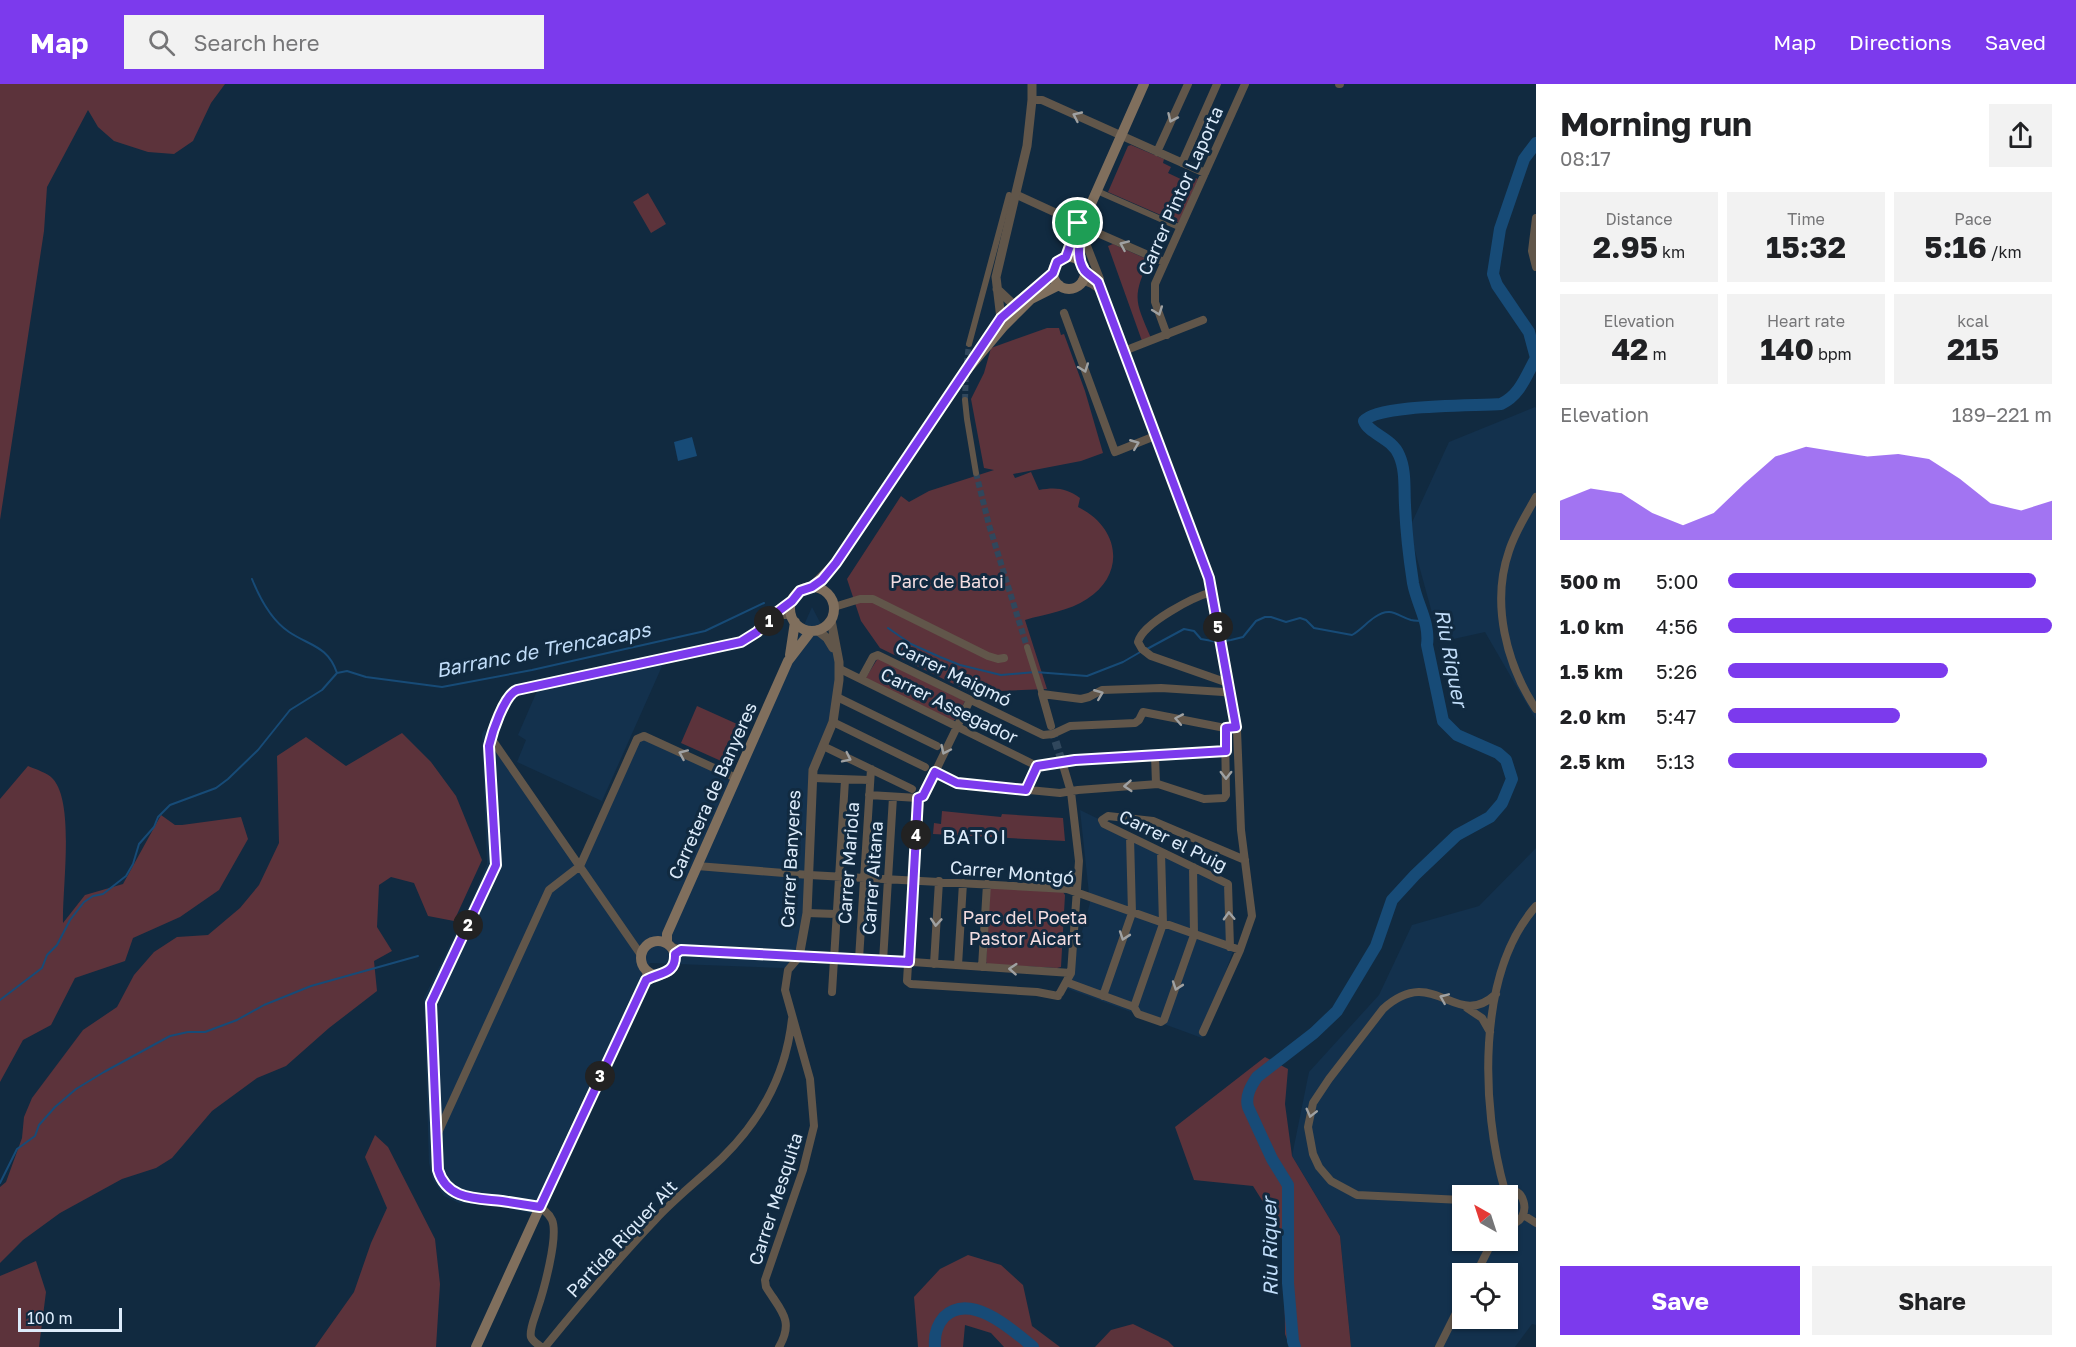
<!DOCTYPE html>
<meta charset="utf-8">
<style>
:root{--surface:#fff;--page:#f2f2f2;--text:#202124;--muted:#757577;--accent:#7c3aed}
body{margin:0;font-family:"Golos Text",sans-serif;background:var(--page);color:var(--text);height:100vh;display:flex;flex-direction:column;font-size:22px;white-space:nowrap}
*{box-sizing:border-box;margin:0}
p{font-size:20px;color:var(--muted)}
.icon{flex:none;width:33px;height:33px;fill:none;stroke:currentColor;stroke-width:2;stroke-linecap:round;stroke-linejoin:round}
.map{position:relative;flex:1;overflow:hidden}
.details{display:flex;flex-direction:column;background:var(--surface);width:540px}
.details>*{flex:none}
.needle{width:39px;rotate:321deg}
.tools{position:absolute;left:1452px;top:1101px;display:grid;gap:12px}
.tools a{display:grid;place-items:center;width:66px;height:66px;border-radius:0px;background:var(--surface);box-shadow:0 2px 4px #0004;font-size:30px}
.scale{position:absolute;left:18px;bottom:15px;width:104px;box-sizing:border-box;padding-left:6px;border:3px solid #ddecfb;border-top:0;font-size:16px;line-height:21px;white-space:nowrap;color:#ddecfb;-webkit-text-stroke:4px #112a40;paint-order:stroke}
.pin{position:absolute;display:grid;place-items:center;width:51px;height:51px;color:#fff;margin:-26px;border:3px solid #fff;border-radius:50%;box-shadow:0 2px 6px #0007}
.km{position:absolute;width:30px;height:30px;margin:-15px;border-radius:50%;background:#222;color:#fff;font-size:16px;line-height:30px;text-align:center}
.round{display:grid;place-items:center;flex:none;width:63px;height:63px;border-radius:0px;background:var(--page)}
.overview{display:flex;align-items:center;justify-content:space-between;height:102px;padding:0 24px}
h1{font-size:33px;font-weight:700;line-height:45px}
.stats{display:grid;grid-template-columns:repeat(3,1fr);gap:9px;height:102px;padding:6px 24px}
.stats div{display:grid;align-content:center;border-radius:0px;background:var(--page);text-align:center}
.stats b{font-size:30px;font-weight:700}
.stats small{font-size:16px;font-weight:400}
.stats p{font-size:16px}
.chart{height:168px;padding:12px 24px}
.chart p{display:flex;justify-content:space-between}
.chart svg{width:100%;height:108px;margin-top:6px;fill:var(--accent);opacity:.7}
.primary-button{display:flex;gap:12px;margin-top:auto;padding:12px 24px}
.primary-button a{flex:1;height:69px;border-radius:0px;background:var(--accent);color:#fff;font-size:24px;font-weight:700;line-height:69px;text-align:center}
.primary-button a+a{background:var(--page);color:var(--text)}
ul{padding:0 24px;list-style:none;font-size:20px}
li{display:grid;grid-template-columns:96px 72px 1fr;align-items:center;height:45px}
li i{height:15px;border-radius:8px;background:var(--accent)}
header{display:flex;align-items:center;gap:36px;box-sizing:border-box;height:84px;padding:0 30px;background:var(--accent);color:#fff}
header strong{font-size:28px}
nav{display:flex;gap:33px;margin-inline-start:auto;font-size:21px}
.search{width:420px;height:54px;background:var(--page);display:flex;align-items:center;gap:15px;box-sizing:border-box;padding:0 21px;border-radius:0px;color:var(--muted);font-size:22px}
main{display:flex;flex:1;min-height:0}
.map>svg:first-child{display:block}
.built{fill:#13314d;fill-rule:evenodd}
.green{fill:#5c333b}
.water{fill:#174b77}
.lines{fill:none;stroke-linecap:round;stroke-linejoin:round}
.stream{stroke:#174b77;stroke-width:2}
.river{stroke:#174b77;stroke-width:12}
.pedestrian-tunnel{stroke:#30475c;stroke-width:6;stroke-dasharray:6 3;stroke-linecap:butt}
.minor-tunnel{stroke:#30475c;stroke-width:8;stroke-dasharray:8 4;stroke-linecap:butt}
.pedestrian{stroke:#61564a;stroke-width:6}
.minor{stroke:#61564a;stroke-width:8}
.tertiary{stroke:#61564a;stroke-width:9}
.secondary{stroke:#806f5d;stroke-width:10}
.oneway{stroke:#9fa1a2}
.route-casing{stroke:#fff;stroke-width:12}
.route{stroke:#7c3aed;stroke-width:8}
.labels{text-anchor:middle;stroke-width:6;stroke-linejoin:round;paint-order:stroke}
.street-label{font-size:18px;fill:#ddecfb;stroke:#112a40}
.park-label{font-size:18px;fill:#f3dde0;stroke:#112a40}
.water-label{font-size:20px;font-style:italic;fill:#c1ddf9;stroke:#112a40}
.neighbourhood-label{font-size:20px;letter-spacing:1.5px;fill:#ddecfb;stroke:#112a40}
</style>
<header>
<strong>Map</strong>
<div class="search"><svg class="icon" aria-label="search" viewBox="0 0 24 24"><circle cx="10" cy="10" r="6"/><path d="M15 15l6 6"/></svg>Search here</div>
<nav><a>Map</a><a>Directions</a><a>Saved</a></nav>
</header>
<main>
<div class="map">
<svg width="1536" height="1263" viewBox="0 0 1536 1263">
<rect width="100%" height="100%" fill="#112a40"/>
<path class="built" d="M1535,323L1536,324V636L1485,548L1440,558L1409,445L1449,358Z
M812,523L839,575L833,638L815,681L803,862L785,884L650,879L533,1130L495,1121L459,1119L444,1112L433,1096L429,1079L424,914L473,814L487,780L482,650L485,645L579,782L639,650L736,694Z
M663,580L602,717L517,678L526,656L518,651L537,607Z
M1080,726L1230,799L1233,867L1202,954L1066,904L1090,819Z
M1536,764V1241L1532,1240L1515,1263H1351L1340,1152L1292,1072L1309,988L1379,911L1412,841L1479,822ZM1462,1112H1508V1156H1462ZM1462,1190H1508V1234H1462Z"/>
<path class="green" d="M0,0H225L211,19L193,57L174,70L148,68L114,57L98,43L88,26L47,103L44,147L0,436Z
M1131,61L1164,75L1163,79L1171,83L1168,89L1187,98L1190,92L1198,95L1179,139L1108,108L1128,62Z
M648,109L666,140L651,149L633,118Z
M1113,160L1149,176C1132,214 1135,217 1151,254L1142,257L1108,162Z
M1047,244H1059L1061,251L1064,250L1085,307L1103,369L1081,377L1013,390L1015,394L1031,388L1039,406C1056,403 1066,404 1080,414L1078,423C1119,443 1127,489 1087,515C1070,527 1044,530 1025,536L1047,605L970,608L880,564L861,537L847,495L901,412L909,418L929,407L994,386L984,384L971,315L984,289L991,264Z
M878,574L965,617L956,635L953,637L865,595Z
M697,622L746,644L730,681L681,659Z
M402,649L431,678L456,712L482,776L454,837L428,832L414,799L391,793L379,801L377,843L392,867L374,877L377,907L329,944L286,982L257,994L212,1027L172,1074L156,1084L122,1095L60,1129L23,1156L0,1179V1103L6,1098L22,1054L24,1033L32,1014L83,946L117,923L134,891L154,868L177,853L208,851L240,824L259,801L279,759L277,672L306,653L346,682Z
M28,682C35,685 48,689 53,695C75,720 62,804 63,839L85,811L123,800L161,731L175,741H182L241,733L248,755L219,806L180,833L133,854L125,877L75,894L51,941L23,956L0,998V715Z
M942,727L1001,733L1002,730L1063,734L1065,757L933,750L934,739L941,740Z
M991,804L1063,808L1065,811L1061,883L1057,884L987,880L986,878L990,805Z
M1265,973L1288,985L1285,1020L1292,1072L1340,1152L1351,1263H1290L1285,1250L1284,1151L1253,1102L1194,1096L1175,1043Z
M375,1051L388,1063L435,1155L440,1200L436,1263H315L354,1208L371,1159L387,1124L365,1073Z
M968,1171L1001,1181L1023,1201L1032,1242L1060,1263H1004L991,1249L965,1241L963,1263H918L914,1213L940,1185Z
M36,1177L46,1208L39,1263H0V1192Z
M1133,1240L1168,1257L1174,1263H1095L1111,1246Z"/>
<path class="water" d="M692,353L697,372L678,377L674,358Z"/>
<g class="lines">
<path class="stream" d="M252,495C260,515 271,536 289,548C310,562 328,562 337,589
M888,544L911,560L940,573L960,581L1001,591L1035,588L1087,592L1123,578L1142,567
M1147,565L1184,545L1194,547L1201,555L1218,558L1231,556L1243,553L1256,537L1265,533H1271L1286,538L1300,534L1306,536L1314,544L1352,551C1361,546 1367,538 1375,533C1391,522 1397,532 1411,536C1416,537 1421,537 1426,537
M0,916L42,884L47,871L57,861L70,836L84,818L93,812L103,810L126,792L133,780L139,760L154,743L158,733L170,721L216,704L228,695L258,666L290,626L322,606L337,589L347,587L366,593L442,603L532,586L705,547L764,519
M0,1099L17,1065L35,1052L39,1041L55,1023L76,1005L104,988L170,952L188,948H205L237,936L264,921L311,902L418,872"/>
<path class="river" d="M935,1263C934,1252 937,1241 944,1233C970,1207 1013,1246 1033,1263
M1295,1263L1293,1257L1288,1199V1101L1272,1075L1248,1023C1245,1012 1251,1002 1257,993L1314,949L1337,927L1376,862L1392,816L1415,791L1457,751L1490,733L1502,719L1512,695L1506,676L1498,669L1457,651L1443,637L1427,561C1430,538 1417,521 1413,499C1409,473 1406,447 1405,421C1404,405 1406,386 1399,371C1392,354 1369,350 1364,337C1377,320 1476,322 1501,320C1520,311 1526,292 1536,274L1529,248L1497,201L1493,190L1500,145L1524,75L1536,59"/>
<path class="pedestrian-tunnel" d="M965,316L966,287L969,260
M976,389L989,441L1027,563"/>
<path class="minor-tunnel" d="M1052,646L1063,681"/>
<path class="pedestrian" d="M1097,107L1181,144
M969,260L1009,111
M965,316L967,335L976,389
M1027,563L1042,610"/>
<path class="minor" d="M1339,0H1340
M1032,16H1042L1205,89
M1157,68L1188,0
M1182,79L1217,0
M1017,111L1078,139
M1536,134L1532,167L1536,183
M1084,143L1164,178
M1087,162L1100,195L1099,198
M1084,187L1099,198L1209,494L1237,646L1241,746L1252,832L1240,866L1203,948
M1082,196L1092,200L1099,205
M1064,229L1115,368L1155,352
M1167,251L1155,218V200L1245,0
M1124,267L1203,236
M1536,413C1526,431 1515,448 1509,467C1491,519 1506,580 1536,625
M1212,508C1193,513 1143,539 1138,558L1142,565L1151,572L1228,599
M834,523L860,515H873L988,572L998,575L1004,574
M773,534L779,531H791
M840,585L1037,682L1070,677L1226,667
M861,595L873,573L878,571L1043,651L1053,650L1070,642L1135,639L1139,636L1143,628L1225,644L1236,643
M837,613L937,662
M970,616L924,711L918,714L907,897L911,900L1037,908L1058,912
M833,638L925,683
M1051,642L1042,610L1081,615L1089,613L1102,606L1161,604L1223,608L1230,610
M491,654L641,871
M823,662L912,705
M1155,671L1156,700
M935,688L957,699L1060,709L1078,706L1158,700L1204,715L1224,714L1226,711L1225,644
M813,694L869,696
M1026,706L1037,682
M869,711L918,714
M697,782L809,791L1067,805L1240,866
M807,829L836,830
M672,863C700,872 734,869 764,870C787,871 810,874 833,875L839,873L1071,889
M1230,863L1228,800L1104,740L1102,736L1108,732L1153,737L1245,776
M859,875L871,685
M883,877L893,713
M934,880L939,797
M958,881L963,799
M982,883L987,800
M1066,898L1134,923L1138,930L1161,938L1164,936L1194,851L1193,783
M832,908L845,696
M1060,909L1071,889L1079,777L1071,708L1063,681
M1103,912L1132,829L1130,753
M1134,923L1163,840L1161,768
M1467,924L1482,934L1490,948
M437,1051L549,806L580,782L637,655L644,652L736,694
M1505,1107C1481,1024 1476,890 1536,822
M1498,1112C1525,1090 1536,1140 1508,1140
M1462,1116L1357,1111L1331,1097L1319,1083L1313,1070L1308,1043L1313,1019L1329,995L1383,925C1435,878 1455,948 1496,910
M1525,1132L1536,1139
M1476,1190L1493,1156
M541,1263C538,1260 533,1258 531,1253C529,1246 535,1233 537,1226C543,1209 559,1152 552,1136C536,1100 453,1138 438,1086L431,919L496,781L490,662L495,644L509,611L513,608L741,558C761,549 775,530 792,517
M545,1263C580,1220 617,1176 655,1136C676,1113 700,1095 722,1074C761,1036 786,990 792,935
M779,1263C795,1236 780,1226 766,1203L765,1196L803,1086L814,1042L810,995L785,906L788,886L799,873
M1439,1263L1462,1217"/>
<path class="tertiary" d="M997,205L1014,221
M1001,235L996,193L1027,62L1032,16V0
M817,546L827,554L833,564
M799,873L807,829L813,686L833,638L839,596V578L831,536"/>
<path class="secondary" d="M1066,173L1077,144
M1053 189a16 16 0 1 1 32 0a16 16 0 1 1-32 0Z
M1079,176V157L1087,129L1144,0
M992,247L1014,221L1053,189
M812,503L836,479L966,287L1003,243L1031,215L1059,201
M790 525a22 22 0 1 1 44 0a22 22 0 1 1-44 0Z
M790,571L795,538
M641 874a17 17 0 1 1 34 0a17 17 0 1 1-34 0Z
M667,859V850L788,577L811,547
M476,1263L587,1020L646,896L648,888"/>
</g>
<defs><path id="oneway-chevron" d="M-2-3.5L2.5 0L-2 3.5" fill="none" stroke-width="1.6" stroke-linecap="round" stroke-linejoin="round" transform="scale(1.5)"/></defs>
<g class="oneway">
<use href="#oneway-chevron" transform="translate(1077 32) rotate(-155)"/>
<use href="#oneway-chevron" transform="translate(1172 34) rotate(114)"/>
<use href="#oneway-chevron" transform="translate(1124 161) rotate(-156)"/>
<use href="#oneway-chevron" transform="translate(1158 227) rotate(70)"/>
<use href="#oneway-chevron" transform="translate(1084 284) rotate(70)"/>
<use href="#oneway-chevron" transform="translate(1135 360) rotate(-22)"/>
<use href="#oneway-chevron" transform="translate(1099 610) rotate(-22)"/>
<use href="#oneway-chevron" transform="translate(1179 635) rotate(-169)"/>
<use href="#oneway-chevron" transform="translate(945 666) rotate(115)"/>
<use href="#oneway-chevron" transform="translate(683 670) rotate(-156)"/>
<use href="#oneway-chevron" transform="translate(847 674) rotate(26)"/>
<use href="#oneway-chevron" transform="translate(1226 691) rotate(90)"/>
<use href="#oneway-chevron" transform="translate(1128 702) rotate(176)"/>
<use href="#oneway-chevron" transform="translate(1229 832) rotate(-92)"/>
<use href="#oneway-chevron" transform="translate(936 838) rotate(94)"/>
<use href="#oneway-chevron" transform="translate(1124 852) rotate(109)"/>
<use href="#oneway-chevron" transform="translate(1013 885) rotate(-176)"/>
<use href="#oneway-chevron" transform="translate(1177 902) rotate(109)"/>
<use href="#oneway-chevron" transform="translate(1444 914) rotate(-157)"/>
<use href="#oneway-chevron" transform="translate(1311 1029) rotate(104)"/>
</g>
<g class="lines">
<defs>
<path id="route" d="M1087,129C1083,148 1073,168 1084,186C1087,190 1094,194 1098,198L1209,494L1236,643L1226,644V667L1075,676L1037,682L1026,706L957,699L935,688L923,712L918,714L909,878L681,866L675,870C676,891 659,888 646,896L540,1123C527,1121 514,1119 502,1117C476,1114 447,1116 438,1086L431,919L496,781L489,662C492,649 504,611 517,606L741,558L757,548L776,529L792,517L800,507L812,503L822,496L836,479L1001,234L1053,189L1057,178L1066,173L1078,139Z"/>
</defs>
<use href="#route" class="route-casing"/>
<use href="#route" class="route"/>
</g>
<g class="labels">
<g class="street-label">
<text transform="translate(1181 107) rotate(-66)" y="6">Carrer Pintor Laporta</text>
<text transform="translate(953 590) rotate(26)" y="6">Carrer Maigmó</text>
<text transform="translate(949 622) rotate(26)" y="6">Carrer Assegador</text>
<text transform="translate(713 707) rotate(-66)" y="6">Carretera de Banyeres</text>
<text transform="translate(1173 757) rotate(26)" y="6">Carrer el Puig</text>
<text transform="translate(791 775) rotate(-87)" y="6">Carrer Banyeres</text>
<text transform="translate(849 779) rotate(-86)" y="6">Carrer Mariola</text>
<text transform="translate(1012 789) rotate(5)" y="6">Carrer Montgó</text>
<text transform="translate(873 794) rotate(-86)" y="6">Carrer Aitana</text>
<text transform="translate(776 1115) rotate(-72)" y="6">Carrer Mesquita</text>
<text transform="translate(622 1155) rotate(-47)" y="6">Partida Riquer Alt</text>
</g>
<g class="park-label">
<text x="947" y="504">Parc de Batoi</text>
<text x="1025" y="840">Parc del Poeta<tspan x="1025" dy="21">Pastor Aicart</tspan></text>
</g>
<g class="water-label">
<text transform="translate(543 566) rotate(-11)" y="7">Barranc de Trencacaps</text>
<text transform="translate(1451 574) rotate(79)" y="7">Riu Riquer</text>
<text transform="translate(1270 1163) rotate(-91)" y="7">Riu Riquer</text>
</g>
<g class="neighbourhood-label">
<text x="975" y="760">BATOI</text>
</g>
</g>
</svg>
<div class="tools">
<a><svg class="needle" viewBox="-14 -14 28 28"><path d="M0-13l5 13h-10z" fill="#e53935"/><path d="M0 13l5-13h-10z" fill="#757577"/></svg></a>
<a><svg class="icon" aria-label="locate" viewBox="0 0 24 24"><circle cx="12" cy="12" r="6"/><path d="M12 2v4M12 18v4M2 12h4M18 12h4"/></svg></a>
</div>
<div class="scale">100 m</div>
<div class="pin" style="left:1078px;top:139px;background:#1e9e55"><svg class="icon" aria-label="arrive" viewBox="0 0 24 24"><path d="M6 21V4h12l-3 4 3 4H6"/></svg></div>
<b class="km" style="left:769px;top:537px">1</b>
<b class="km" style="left:468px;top:841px">2</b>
<b class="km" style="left:600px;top:992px">3</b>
<b class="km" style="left:916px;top:751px">4</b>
<b class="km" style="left:1218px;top:543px">5</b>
</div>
<section class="details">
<div class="overview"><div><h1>Morning run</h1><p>08:17</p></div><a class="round"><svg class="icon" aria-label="share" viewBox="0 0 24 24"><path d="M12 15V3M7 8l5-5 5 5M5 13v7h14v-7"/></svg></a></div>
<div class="stats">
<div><p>Distance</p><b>2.95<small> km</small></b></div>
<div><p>Time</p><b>15:32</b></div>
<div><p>Pace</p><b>5:16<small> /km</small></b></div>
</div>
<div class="stats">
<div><p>Elevation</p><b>42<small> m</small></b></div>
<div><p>Heart rate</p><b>140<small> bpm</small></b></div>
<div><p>kcal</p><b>215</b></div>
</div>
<div class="chart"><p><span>Elevation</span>189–221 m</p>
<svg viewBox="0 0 160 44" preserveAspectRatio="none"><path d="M0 44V28L10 23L20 25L30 33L40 38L50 33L60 21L70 10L80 6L90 8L100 10L110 9L120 11L130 19L140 29L150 32L160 28V44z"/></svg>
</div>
<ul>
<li><b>500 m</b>5:00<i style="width:95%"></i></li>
<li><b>1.0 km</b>4:56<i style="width:100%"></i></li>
<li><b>1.5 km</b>5:26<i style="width:68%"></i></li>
<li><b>2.0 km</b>5:47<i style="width:53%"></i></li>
<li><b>2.5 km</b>5:13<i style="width:80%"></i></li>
</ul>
<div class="primary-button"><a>Save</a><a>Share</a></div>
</section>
</main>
